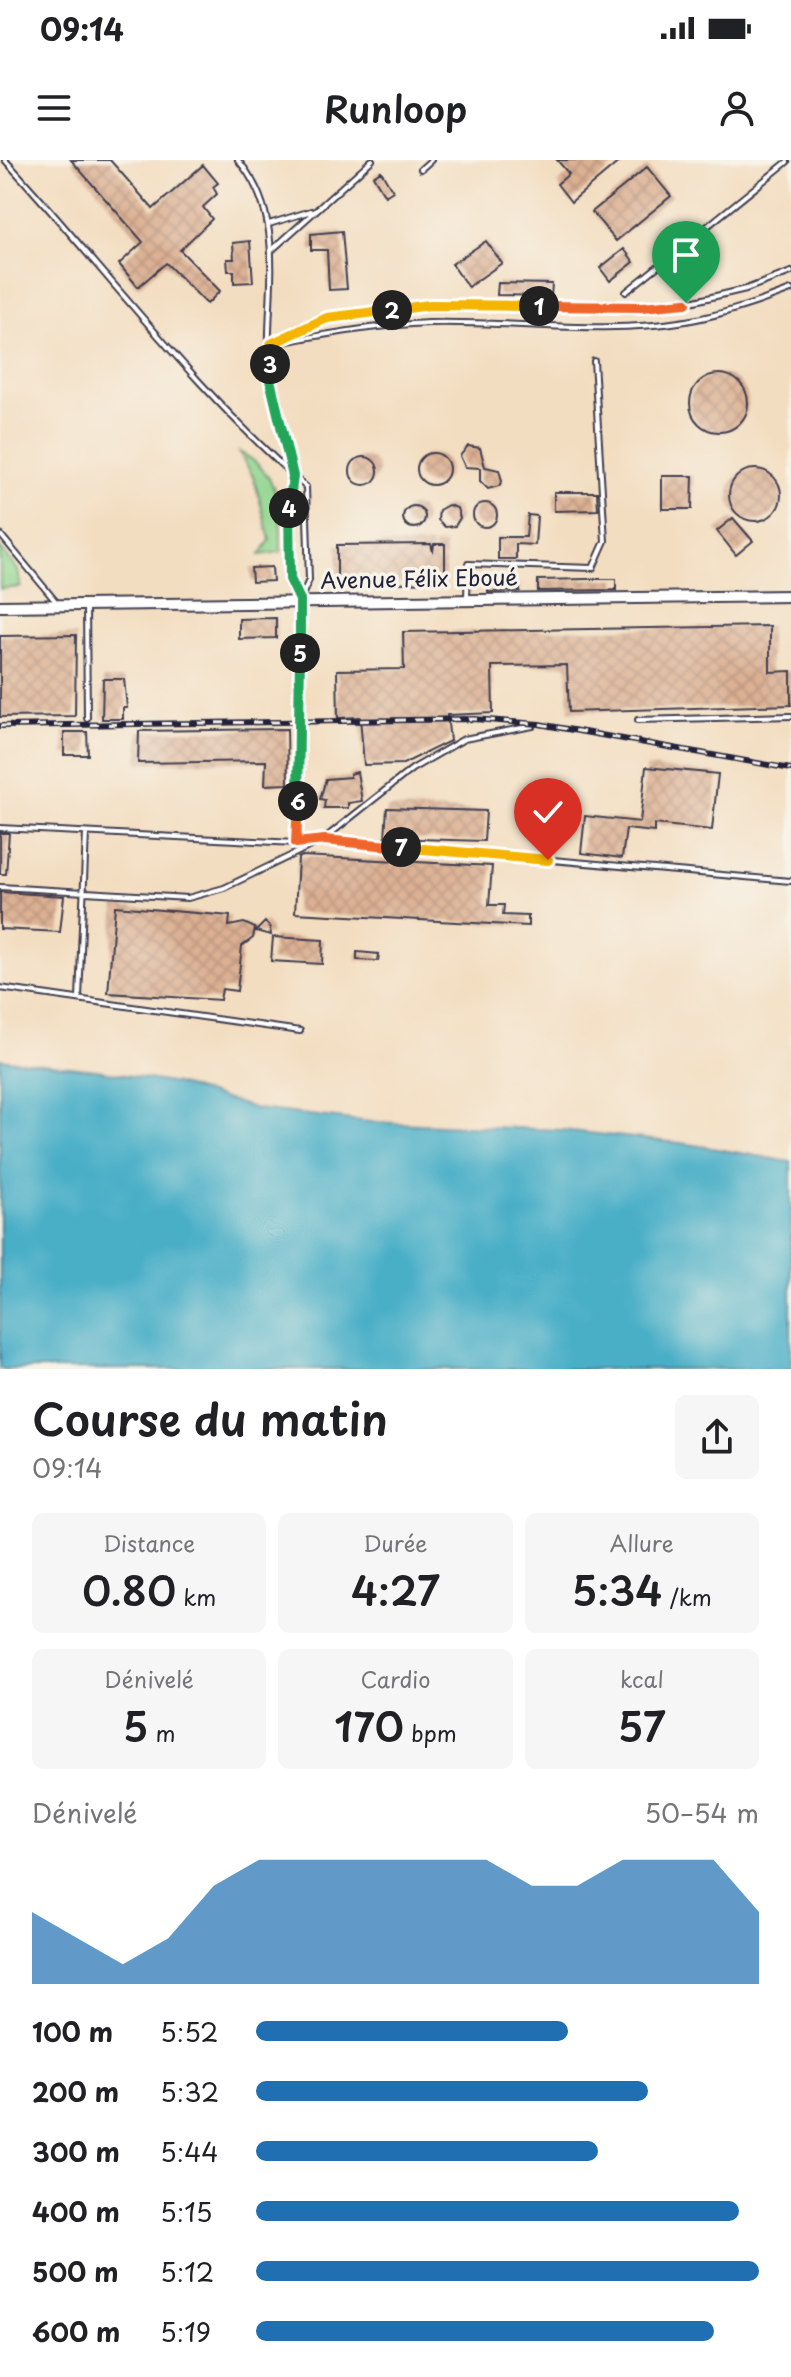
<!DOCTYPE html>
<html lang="fr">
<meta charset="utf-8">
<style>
:root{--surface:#fff;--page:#f6f6f6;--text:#202124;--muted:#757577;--accent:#1f6fb2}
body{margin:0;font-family:"Playpen Sans",sans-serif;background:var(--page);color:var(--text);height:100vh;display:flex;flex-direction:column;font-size:30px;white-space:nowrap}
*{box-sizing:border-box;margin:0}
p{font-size:26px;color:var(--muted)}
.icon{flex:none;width:44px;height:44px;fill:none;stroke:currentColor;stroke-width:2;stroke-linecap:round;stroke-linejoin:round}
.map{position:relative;height:1209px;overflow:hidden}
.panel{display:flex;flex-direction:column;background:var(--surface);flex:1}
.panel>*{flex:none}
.pin{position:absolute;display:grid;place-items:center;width:68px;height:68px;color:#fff;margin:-82px -34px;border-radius:50% 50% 50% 0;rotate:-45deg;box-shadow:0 0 8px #0007}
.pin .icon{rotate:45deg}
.km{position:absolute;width:40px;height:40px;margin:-20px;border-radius:50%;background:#222;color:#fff;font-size:22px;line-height:40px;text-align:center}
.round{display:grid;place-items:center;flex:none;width:84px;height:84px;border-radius:12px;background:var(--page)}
.summary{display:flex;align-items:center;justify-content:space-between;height:136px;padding:0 32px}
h1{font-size:44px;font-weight:600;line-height:60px}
.stats{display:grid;grid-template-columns:repeat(3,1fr);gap:12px;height:136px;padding:8px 32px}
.stats div{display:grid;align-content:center;border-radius:12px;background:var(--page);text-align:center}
.stats b{font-size:40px;font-weight:600}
.stats small{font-size:22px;font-weight:400}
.stats p{font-size:22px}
.chart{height:224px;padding:16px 32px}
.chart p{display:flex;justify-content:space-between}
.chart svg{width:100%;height:144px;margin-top:8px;fill:var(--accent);opacity:.7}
ul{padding:0 32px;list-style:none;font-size:26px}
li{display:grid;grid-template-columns:128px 96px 1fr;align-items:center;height:60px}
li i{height:20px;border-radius:10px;background:var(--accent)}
.status{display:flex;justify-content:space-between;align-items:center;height:56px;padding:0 40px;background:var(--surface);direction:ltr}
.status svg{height:22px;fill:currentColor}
header{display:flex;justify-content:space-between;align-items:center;height:104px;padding:0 32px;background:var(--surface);font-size:36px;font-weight:600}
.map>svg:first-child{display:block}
.green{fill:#90d58e;stroke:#597c64;stroke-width:2}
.water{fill:#48afc7;stroke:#356881;stroke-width:2}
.building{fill:url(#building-cross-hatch)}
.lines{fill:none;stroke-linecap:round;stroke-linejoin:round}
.service-casing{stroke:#413e4f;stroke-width:8}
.tertiary-casing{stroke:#413e4f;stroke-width:14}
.service{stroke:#fff;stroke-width:4}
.tertiary{stroke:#fff;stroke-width:10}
.rail-casing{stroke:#22223b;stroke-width:6}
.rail{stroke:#f7f3e8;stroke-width:3;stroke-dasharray:9;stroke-linecap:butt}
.split-1-casing{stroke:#fff;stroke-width:16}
.split-2-casing{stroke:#fff;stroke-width:16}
.split-3-casing{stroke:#fff;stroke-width:16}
.split-4-casing{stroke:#fff;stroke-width:16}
.split-5-casing{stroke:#fff;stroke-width:16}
.split-6-casing{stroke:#fff;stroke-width:16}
.split-7-casing{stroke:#fff;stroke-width:16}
.split-8-casing{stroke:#fff;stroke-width:16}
.split-1{stroke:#f0652b;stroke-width:10}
.split-2{stroke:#f5b400;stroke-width:10}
.split-3{stroke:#f5b400;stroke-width:10}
.split-4{stroke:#22a559;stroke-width:10}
.split-5{stroke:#22a559;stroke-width:10}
.split-6{stroke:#22a559;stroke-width:10}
.split-7{stroke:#f0652b;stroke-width:10}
.split-8{stroke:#f5b400;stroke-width:10}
.labels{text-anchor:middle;stroke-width:7;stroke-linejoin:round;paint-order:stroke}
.street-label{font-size:22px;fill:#22223b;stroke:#f7f3e8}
</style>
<div class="status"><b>09:14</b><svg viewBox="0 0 49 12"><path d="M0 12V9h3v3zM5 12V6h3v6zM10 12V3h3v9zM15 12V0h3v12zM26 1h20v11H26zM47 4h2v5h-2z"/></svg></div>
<header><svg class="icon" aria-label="menu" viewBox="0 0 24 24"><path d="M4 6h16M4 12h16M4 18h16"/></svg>Runloop<svg class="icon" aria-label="person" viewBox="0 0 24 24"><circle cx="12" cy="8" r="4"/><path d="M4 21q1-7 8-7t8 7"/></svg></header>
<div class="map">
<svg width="791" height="1209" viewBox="0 0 791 1209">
<defs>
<pattern id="building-cross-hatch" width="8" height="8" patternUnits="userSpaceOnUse" patternTransform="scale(2)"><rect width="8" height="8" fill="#dcb093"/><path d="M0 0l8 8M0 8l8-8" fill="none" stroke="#bc9780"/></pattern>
</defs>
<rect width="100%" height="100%" fill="#f7f3e8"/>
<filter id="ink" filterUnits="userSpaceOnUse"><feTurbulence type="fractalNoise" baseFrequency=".0125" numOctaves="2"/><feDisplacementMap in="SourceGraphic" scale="16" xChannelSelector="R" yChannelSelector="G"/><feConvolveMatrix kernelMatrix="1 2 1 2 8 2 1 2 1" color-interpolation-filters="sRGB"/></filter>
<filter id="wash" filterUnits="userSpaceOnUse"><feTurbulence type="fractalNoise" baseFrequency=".006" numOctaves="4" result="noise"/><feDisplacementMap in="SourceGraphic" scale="32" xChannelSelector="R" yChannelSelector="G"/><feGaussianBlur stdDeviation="1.8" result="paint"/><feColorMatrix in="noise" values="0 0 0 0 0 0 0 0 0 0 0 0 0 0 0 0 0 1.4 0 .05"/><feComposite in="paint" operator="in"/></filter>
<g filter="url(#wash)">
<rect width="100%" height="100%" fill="#f3ddc0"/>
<path class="green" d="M239,292C281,312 281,351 281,392L260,395L270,380L254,318Z
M0,388L18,410L21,427L0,429Z"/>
<path class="water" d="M0,899L97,910L176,924L257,949L371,962L562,970L689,984L791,1002V1209H0Z"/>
<g id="blocks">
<path class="building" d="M71,0H110L153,49L203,5L218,23L213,27L217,34L203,47L212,59L180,90L220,131L207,144L166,103L138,127L119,104L143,82Z
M557,0H621L571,42L557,24L569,14Z
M647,7L671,36L616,81L592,52Z
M381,11L393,31L385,36L373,16Z
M342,71L347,129L329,130L327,90H311V74Z
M250,81L253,122L234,123V111H228L227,99H234L233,83Z
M486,81L502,103L468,127L452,104Z
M624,89L634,102L610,121L600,108Z
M498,123L552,124L551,136L497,135Z
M690 243a29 29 0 1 1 58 0a29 29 0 1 1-58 0Z
M468,286L480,288L485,307L499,310L502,321L499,326L488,329L480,321V308L465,307L460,296Z
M417 309a16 16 0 1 1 32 0a16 16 0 1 1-32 0Z
M350 311a14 14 0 1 1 28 0a14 14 0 1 1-28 0Z
M729 335a26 26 0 1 1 52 0a26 26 0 1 1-52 0Z
M662,316H693L692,349H662Z
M554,332H597L598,350L554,351Z
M473 355a12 12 0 1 1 24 0a12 12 0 1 1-24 0Z
M448,345L457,348L460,358L455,366L445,367L438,360L439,350Z
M403 357a11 11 0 1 1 22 0a11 11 0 1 1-22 0Z
M528,355L537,356L535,385L516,384V399H498V377H526Z
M733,358L753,381L736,395L717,371Z
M431,384L433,392L434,384H445V422L337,424V385Z
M272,407L273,421L252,422L251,408Z
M587,419H616V430L538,431V420Z
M488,424L520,425V431L488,432Z
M276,458V478L239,479V459Z
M770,466V512L791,511V545L569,552L567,505L492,506L493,553L447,555L450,581L403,604L364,605L360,557L338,558L337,510L404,509L403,472Z
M76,475L75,556L0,557V476Z
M103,519H124L127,548H123V559H102Z
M287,569L288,624L265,625L266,601L138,603L139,571Z
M64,572H87L88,595H64Z
M646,607L718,614L712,670L654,664V672L626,669L622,698L581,693L585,656L640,662Z
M357,612L362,641L348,643V648H324L325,640L320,639L326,619L350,617V614Z
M387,648L486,651L484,681L385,678Z
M0,673H9L6,714H0Z
M302,696L492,706L489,745H504L503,755L528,756V766L295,753L298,698Z
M0,732L64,736L60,772L0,769Z
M115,746L230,756L229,766L244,763L255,768L253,778L242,786L237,831L222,829L220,840L108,833Z
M265,762L270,767L271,775L256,771Z
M273,777L323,780L322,804L271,801Z
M357,792L379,794L378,801L357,800Z"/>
</g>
</g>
<g filter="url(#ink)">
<use href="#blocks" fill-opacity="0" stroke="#413e4f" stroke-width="2"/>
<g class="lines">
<defs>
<path id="service" d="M5,0C105,109 194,229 306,327L309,420L300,440
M238,0C292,63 262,146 270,220C273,252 285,284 293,316L289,327L290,419L300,440L296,683
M421,9L431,0
M269,64L311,51
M272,90L372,0
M626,132L787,2
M277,183C327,174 377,165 429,163C513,161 602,175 686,161C722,155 757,143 791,130
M271,184L327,158L430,145L642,147L686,143L746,129L791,112
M0,374L57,443
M467,438L468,404L593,408L605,381L594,201
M86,445L87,558
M638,560L791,556
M0,668L296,683L324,680L791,721
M325,678L412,609L464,579L533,566
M0,727L188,738L224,728L317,683
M0,828L300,871
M79,838L86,673"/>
<path id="tertiary" d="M0,446L791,436"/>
</defs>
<use href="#service" class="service-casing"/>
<use href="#tertiary" class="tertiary-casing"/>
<use href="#service" class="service"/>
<use href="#tertiary" class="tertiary"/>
<defs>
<path id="rail" d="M0,566L474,559L539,564L791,609"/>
</defs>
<use href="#rail" class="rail-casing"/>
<use href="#rail" class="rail"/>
</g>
</g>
<g class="lines" filter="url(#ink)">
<defs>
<path id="split-1" d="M539,146L642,147L686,143"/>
<path id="split-2" d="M392,150L430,145L539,146"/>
<path id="split-3" d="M270,204L271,184L327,158L392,150"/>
<path id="split-4" d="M270,204V220L293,316L289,348"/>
<path id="split-5" d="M289,348L290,419L300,440V493"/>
<path id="split-6" d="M298,641L300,493"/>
<path id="split-7" d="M298,641L296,683L324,680L401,687"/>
<path id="split-8" d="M401,687L548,700"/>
</defs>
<use href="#split-1" class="split-1-casing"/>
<use href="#split-2" class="split-2-casing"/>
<use href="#split-3" class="split-3-casing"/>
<use href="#split-4" class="split-4-casing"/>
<use href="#split-5" class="split-5-casing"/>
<use href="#split-6" class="split-6-casing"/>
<use href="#split-7" class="split-7-casing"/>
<use href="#split-8" class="split-8-casing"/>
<use href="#split-1" class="split-1"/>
<use href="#split-2" class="split-2"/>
<use href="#split-3" class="split-3"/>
<use href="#split-4" class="split-4"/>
<use href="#split-5" class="split-5"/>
<use href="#split-6" class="split-6"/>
<use href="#split-7" class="split-7"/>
<use href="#split-8" class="split-8"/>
</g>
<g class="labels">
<g class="street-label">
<text transform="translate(419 419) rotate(-1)" y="8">Avenue Félix Eboué</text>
</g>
</g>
</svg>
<div class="pin" style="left:686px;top:143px;background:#1e9e55"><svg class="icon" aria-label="arrive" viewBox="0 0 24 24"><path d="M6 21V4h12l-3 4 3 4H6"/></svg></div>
<div class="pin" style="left:548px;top:700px;background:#d93025"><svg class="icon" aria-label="check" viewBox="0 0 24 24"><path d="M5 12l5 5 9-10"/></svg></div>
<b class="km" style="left:539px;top:146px">1</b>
<b class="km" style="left:392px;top:150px">2</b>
<b class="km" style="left:270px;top:204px">3</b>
<b class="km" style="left:289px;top:348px">4</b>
<b class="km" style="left:300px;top:493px">5</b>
<b class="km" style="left:298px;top:641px">6</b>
<b class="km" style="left:401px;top:687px">7</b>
</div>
<section class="panel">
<div class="summary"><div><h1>Course du matin</h1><p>09:14</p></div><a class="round"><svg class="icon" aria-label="share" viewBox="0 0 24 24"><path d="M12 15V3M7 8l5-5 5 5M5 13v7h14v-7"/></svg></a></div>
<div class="stats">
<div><p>Distance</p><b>0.80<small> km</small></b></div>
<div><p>Durée</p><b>4:27</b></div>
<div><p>Allure</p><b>5:34<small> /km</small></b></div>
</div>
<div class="stats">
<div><p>Dénivelé</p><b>5<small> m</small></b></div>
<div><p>Cardio</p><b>170<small> bpm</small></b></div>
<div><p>kcal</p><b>57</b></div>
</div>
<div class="chart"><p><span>Dénivelé</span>50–54 m</p>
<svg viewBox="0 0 160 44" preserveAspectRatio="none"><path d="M0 44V22L10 30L20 38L30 30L40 14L50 6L60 6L70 6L80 6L90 6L100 6L110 14L120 14L130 6L140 6L150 6L160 22V44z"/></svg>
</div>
<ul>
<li><b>100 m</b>5:52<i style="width:62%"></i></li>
<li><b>200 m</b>5:32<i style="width:78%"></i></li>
<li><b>300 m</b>5:44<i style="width:68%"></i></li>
<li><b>400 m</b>5:15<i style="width:96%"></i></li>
<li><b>500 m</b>5:12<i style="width:100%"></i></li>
<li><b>600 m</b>5:19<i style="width:91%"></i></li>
</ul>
</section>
